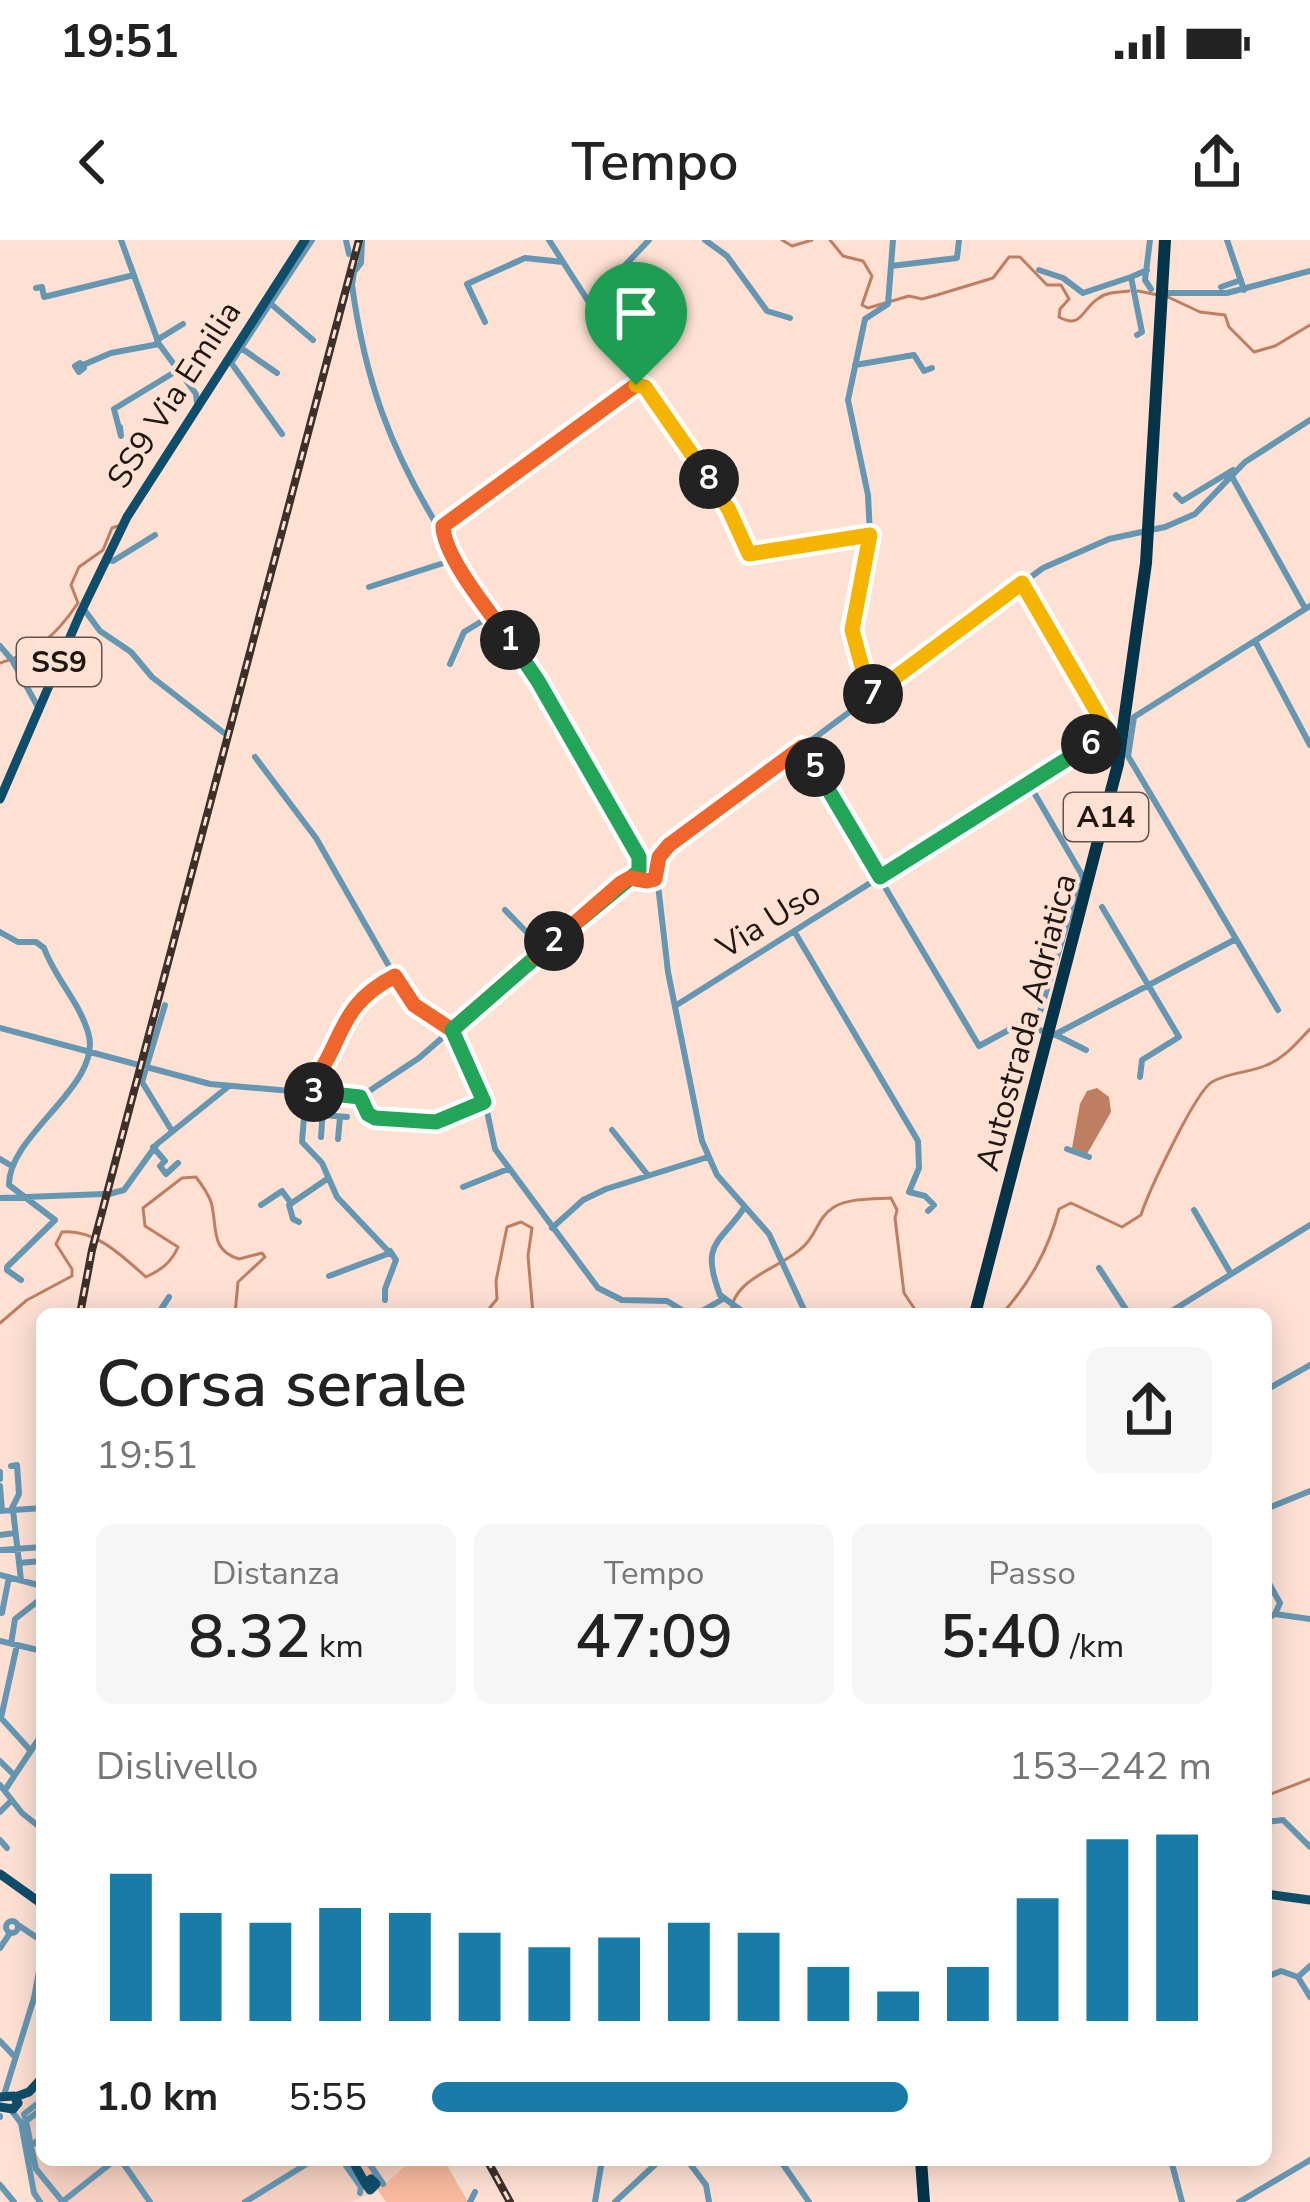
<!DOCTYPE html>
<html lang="it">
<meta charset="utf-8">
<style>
:root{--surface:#fff;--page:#f6f6f6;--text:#222;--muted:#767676;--accent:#197ca8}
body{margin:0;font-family:"Nunito Sans",sans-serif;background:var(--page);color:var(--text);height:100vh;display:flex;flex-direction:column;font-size:45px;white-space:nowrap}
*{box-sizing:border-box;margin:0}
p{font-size:39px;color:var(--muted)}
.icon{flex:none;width:66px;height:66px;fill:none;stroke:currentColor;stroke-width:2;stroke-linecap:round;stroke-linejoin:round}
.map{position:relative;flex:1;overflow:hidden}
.panel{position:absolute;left:36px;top:1068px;width:1236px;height:858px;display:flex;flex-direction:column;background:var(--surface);border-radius:18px;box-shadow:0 6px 30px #0003}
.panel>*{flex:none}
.pin{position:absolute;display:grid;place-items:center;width:102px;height:102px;color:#fff;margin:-123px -51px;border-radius:50% 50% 50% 0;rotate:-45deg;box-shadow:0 0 12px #0007}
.pin .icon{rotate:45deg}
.km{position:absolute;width:60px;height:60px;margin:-30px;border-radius:50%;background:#222;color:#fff;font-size:33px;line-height:60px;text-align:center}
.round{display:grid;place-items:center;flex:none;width:126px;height:126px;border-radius:18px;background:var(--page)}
.headline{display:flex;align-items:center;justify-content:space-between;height:204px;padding:0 60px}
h1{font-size:66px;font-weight:600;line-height:90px}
.figures{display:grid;grid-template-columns:repeat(3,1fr);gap:18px;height:204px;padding:12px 60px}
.figures div{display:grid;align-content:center;border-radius:18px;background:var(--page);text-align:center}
.figures b{font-size:60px;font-weight:600}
.figures small{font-size:33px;font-weight:400}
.figures p{font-size:33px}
.chart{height:336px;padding:24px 60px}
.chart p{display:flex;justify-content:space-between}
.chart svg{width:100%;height:216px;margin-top:12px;stroke:var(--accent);stroke-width:6}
ul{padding:0 60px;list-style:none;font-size:39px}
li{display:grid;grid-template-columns:192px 144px 1fr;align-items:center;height:90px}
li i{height:30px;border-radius:15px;background:var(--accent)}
.status{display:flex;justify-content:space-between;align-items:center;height:84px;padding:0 60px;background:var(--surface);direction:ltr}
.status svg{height:33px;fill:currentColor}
header{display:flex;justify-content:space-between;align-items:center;height:156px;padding:0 60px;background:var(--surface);font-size:54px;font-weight:600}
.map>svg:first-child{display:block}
.built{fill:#f6d1c1}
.green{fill:#f8ba9e}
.water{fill:#bf7e61}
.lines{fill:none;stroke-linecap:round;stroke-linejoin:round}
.stream{stroke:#bf7e61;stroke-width:3}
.minor{stroke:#6597b3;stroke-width:6}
.major{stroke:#0f4e6b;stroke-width:9}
.highway{stroke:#053449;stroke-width:12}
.rail-casing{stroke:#3c302a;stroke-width:8}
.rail{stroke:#ffe1d4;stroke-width:3;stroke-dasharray:9;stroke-linecap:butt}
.split-1-casing{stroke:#fff;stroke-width:24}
.split-2-casing{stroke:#fff;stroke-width:24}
.split-3-casing{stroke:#fff;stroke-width:24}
.split-4-casing{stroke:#fff;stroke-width:24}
.split-5-casing{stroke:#fff;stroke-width:24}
.split-6-casing{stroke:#fff;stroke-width:24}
.split-7-casing{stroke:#fff;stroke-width:24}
.split-8-casing{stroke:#fff;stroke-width:24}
.split-9-casing{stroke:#fff;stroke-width:24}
.split-1{stroke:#f0652b;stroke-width:15}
.split-2{stroke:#22a559;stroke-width:15}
.split-3{stroke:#f0652b;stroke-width:15}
.split-4{stroke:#22a559;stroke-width:15}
.split-5{stroke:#f0652b;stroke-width:15}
.split-6{stroke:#22a559;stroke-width:15}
.split-7{stroke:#f5b400;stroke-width:15}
.split-8{stroke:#f5b400;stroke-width:15}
.split-9{stroke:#f5b400;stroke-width:15}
.labels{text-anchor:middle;stroke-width:9;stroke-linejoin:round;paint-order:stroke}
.shield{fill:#ffe1d4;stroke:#62524c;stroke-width:3}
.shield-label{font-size:30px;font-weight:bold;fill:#1f1511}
.street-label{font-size:33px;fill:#1f1511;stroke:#ffe1d4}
</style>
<div class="status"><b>19:51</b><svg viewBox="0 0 49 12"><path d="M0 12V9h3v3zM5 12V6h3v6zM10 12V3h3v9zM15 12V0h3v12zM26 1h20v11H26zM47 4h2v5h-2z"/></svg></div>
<header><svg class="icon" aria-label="back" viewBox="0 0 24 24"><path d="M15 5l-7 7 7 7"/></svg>Tempo<svg class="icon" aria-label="share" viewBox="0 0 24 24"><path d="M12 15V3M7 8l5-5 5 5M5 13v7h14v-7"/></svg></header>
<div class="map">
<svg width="1310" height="1962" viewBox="0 0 1310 1962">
<rect width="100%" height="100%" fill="#ffe1d4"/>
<path class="built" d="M42,1837V1920H409L380,1950L351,1962H38L14,1865Z"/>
<path class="green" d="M355,1920H365L381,1948L411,1920H456L448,1927L468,1962H386L378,1950V1943L365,1935Z"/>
<path class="water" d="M1097,848L1109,857L1111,872L1087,914L1072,908L1080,864L1087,851Z"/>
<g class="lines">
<path class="stream" d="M782,0L792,6L812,0
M830,0L843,16L863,21L872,36L862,65L868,68L909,56L922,59L937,55L993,38L1009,17H1020L1047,45H1061L1069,59L1060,69L1059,77C1082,90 1082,68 1099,58C1107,52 1119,52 1129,51
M1138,51L1158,55
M1168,57L1200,72L1225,75L1229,87L1254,112L1275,106L1310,85
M0,423C38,412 57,394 78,363L71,345L79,327L103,310L112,288L118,286
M474,1074L488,1070L497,1059L496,1041L507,987L521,982L532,988L528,1016L533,1074
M731,1074C731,1037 784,1028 805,1005C817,993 818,977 834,967C849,958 873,959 891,958L897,970L895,978L904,1053L918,1074
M1002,1074C1030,1042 1048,1011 1059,969L1071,963L1122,987L1141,975C1148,953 1195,852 1212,842C1229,832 1249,833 1267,825C1285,818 1297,802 1310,789
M0,1083L27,1060L72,1036V1029L56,1004L62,992C96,989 122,1016 146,1037C161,1030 171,1023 178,1007L145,986L143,968L182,938L196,937C202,945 208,953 211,962C218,986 209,1010 239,1019L262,1013L265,1017L238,1042L235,1074
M1266,1556L1310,1539"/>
<path class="minor" d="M121,0L159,104L196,154L197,163
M346,0L349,14
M362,0L361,23L354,32L352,45C365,140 390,209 440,290
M549,0L590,64
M705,0L727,16L767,71L790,78
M1150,0L1145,40L1151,49
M1227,0L1244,50
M891,26L957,18L959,0
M1039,30L1063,38L1083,53L1131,37
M1221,47L1241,40
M36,48L42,47L44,57L134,35
M1166,53H1227L1310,31
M596,56L649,0
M589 63a7 7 0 1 1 14 0a7 7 0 1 1-14 0Z
M271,64L313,100
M594,69L641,141
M485,82L467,44L525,18L563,22
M1137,95L1142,92L1131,37L1147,30
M157,100L183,84
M241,108L277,133
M227,120L231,123L312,0
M80,123L84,128L79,132L75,126Z
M232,124L282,194
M83,125L111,113L159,104
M855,125L914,115L924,131L932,128
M638,140L641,142L639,146L635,143Z
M645,147L634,149L450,279L442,293C465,347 507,391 538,440C568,487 608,591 646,623
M645,147L729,270L749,314L870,295
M120,187L121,196L114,169L178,130
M1231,235L1305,368
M1176,255L1182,261L1233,230
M105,319L113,321L155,295
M369,347L456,319
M83,368L100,391L131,412L152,437L224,493
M1255,401L1310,505
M0,406L12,420L39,469
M450,424L464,392L492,375
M883,480L872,462L852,401L870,295L868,255L848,160L865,79L888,64L893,0
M802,507L979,806L1018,785L1035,788
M255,517L316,598L402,749L414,765L452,790L485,862L495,909L598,1048L622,1060L667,1061L687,1073L702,1071L723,1059
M1029,544L1082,635L1035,788L1042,791
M639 632a9 9 0 1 1 18 0a9 9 0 1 1-18 0Z
M651,623L684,595L1043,328L1109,299L1165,287L1195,274L1245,222L1310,180
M657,636L668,732L702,901L717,935L769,994L806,1074
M1102,667L1179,797L1142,820L1140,837
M505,670L544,710
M794,691L918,901L919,928L909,952L925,956L934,965L928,971
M0,692L18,702H36L44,708C55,738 79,762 88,792C105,844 8,894 9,945L55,980L7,1027V1030L21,1040
M165,765L142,842L172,891
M675,766L1102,497L1103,482L1023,344
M1278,770L1128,516L1134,477L1310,366
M0,788L210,844L360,857L419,818L612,650L639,631
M1054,795L1236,699
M1056,795L1086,810
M305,851C347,806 329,771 395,736
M306,851L302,902L322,923L337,957L390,1013L329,1036
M361,857L371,876L436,882L485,862
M323,875L347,877
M612,890L647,934
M321,897L324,853
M338,899L340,877
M153,907L165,921L160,926L166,934L178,923
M1067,909L1089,917
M0,919L12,926
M463,947L508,929
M109,954L124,950L157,904L229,846
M0,958L104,954
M261,965L282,951L291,963
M744,968C719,1005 700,1002 720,1055L746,1074
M1194,970L1231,1034
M299,982L293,979L289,965L327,939
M552,988L583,960L606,949L708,917
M1099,1028L1129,1074
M385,1060V1049L396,1020L390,1011
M158,1074L169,1057
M1167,1074L1310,985
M1266,1150L1310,1125
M42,1221V1222
M11,1226L17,1225L19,1254L11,1270
M0,1232V1239
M0,1246L2,1271
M1266,1269L1310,1251
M13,1270L21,1340
M0,1271L42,1268
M0,1295L15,1293
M1,1310L42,1307
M19,1323L42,1321
M0,1335L42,1346
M1266,1338L1280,1363L1275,1374
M2,1373L9,1337
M1266,1379L1275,1374L1310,1379
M0,1401L42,1411
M11,1404L15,1379L38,1361
M17,1405L1,1478L31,1511
M0,1521L14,1535
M0,1545L22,1573L42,1589
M5,1550L42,1494
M0,1572L12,1560
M1266,1582L1283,1580L1310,1607
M0,1600L7,1608
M6 1687a6 6 0 1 1 12 0a6 6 0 1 1-12 0Z
M18,1685L42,1701
M0,1708L10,1693
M1266,1737L1281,1731L1298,1737
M1298,1737L1310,1757
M1298,1737L1310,1726
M0,1801L14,1816
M4,1855L34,1758L42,1715
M11,1870L21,1883L34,1953L40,1962
M0,1877V1876
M26,1881L24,1874L42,1860
M42,1897L31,1906L36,1929L62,1961
M31,1906L26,1881L42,1869
M121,1920L150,1962
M342,1920L361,1947L360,1953
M367,1920L383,1944
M687,1920L706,1945L709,1962
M780,1920L809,1962
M1171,1920L1182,1962
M0,1945L14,1962
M62,1962L115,1920
M245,1962L313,1920
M470,1962L475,1952
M595,1962L602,1920
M615,1962L660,1920
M1239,1962L1310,1920"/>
<path class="major" d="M0,559L80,374L127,277L305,0
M0,1634L42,1664
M1266,1654L1310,1660
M0,1857L14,1856L18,1863L13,1869L0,1867
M15,1857L29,1852L42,1838
M352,1920L365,1943
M371,1939L376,1944L370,1950L365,1943Z"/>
<path class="highway" d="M975,1074L1118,524L1146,323L1165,0
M921,1920L924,1962"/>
<defs>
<path id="rail" d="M80,1074L92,1010L359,0
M487,1920L510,1962"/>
</defs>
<use href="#rail" class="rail-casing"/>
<use href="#rail" class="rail"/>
</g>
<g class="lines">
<defs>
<path id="split-1" d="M510,400C491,374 443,316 443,286L636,145"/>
<path id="split-2" d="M510,400L538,441L639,617V631L554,701"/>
<path id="split-3" d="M314,852L304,851C346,808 332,768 395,736L414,765L452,790L554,701"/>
<path id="split-4" d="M314,852L360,857L368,874L375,878L436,882L484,862L452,790L536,717"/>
<path id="split-5" d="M536,717L621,643L630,638L647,641L655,639L659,617L669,605L802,507L815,527"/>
<path id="split-6" d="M815,527L880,637L1091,504"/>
<path id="split-7" d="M873,454L1022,343L1105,486L1102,497L1091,504"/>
<path id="split-8" d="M709,239L729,270L749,314L870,295L852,390L870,456L873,454"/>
<path id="split-9" d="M636,145L645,147L709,239"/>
</defs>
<use href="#split-1" class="split-1-casing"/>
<use href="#split-2" class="split-2-casing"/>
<use href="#split-3" class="split-3-casing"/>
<use href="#split-4" class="split-4-casing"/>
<use href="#split-5" class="split-5-casing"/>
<use href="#split-6" class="split-6-casing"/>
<use href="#split-7" class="split-7-casing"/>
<use href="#split-8" class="split-8-casing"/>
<use href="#split-9" class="split-9-casing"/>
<use href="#split-1" class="split-1"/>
<use href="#split-2" class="split-2"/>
<use href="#split-3" class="split-3"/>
<use href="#split-4" class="split-4"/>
<use href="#split-5" class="split-5"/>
<use href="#split-6" class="split-6"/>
<use href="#split-7" class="split-7"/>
<use href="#split-8" class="split-8"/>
<use href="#split-9" class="split-9"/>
</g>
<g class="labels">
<g class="shield">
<rect x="17" y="398" width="84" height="48" rx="9"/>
<rect x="1064" y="553" width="84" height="48" rx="9"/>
</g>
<g class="shield-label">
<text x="59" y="432">SS9</text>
<text x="1106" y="587">A14</text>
</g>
<g class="street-label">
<text transform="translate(173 154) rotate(-57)" y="12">SS9 Via Emilia</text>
<text transform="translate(768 679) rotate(-32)" y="12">Via Uso</text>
<text transform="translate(1025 782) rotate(-75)" y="12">Autostrada Adriatica</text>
</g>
</g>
</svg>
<div class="pin" style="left:636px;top:145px;background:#1e9e55"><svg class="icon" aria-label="arrive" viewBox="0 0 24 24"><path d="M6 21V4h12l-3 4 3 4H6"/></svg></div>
<b class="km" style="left:510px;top:400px">1</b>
<b class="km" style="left:554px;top:701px">2</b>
<b class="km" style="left:314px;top:852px">3</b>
<b class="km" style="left:815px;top:527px">5</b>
<b class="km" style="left:1091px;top:504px">6</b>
<b class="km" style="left:873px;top:454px">7</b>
<b class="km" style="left:709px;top:239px">8</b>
<section class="panel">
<div class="headline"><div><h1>Corsa serale</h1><p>19:51</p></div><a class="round"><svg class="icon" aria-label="share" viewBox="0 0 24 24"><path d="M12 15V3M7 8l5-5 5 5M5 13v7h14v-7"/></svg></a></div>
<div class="figures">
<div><p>Distanza</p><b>8.32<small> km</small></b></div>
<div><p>Tempo</p><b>47:09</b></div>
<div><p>Passo</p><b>5:40<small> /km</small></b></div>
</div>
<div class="chart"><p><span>Dislivello</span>153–242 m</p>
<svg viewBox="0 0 160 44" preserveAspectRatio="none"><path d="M5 44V14M15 44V22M25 44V24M35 44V21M45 44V22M55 44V26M65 44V29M75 44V27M85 44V24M95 44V26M105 44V33M115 44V38M125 44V33M135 44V19M145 44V7M155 44V6"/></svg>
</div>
<ul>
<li><b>1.0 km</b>5:55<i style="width:61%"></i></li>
</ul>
</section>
</div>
